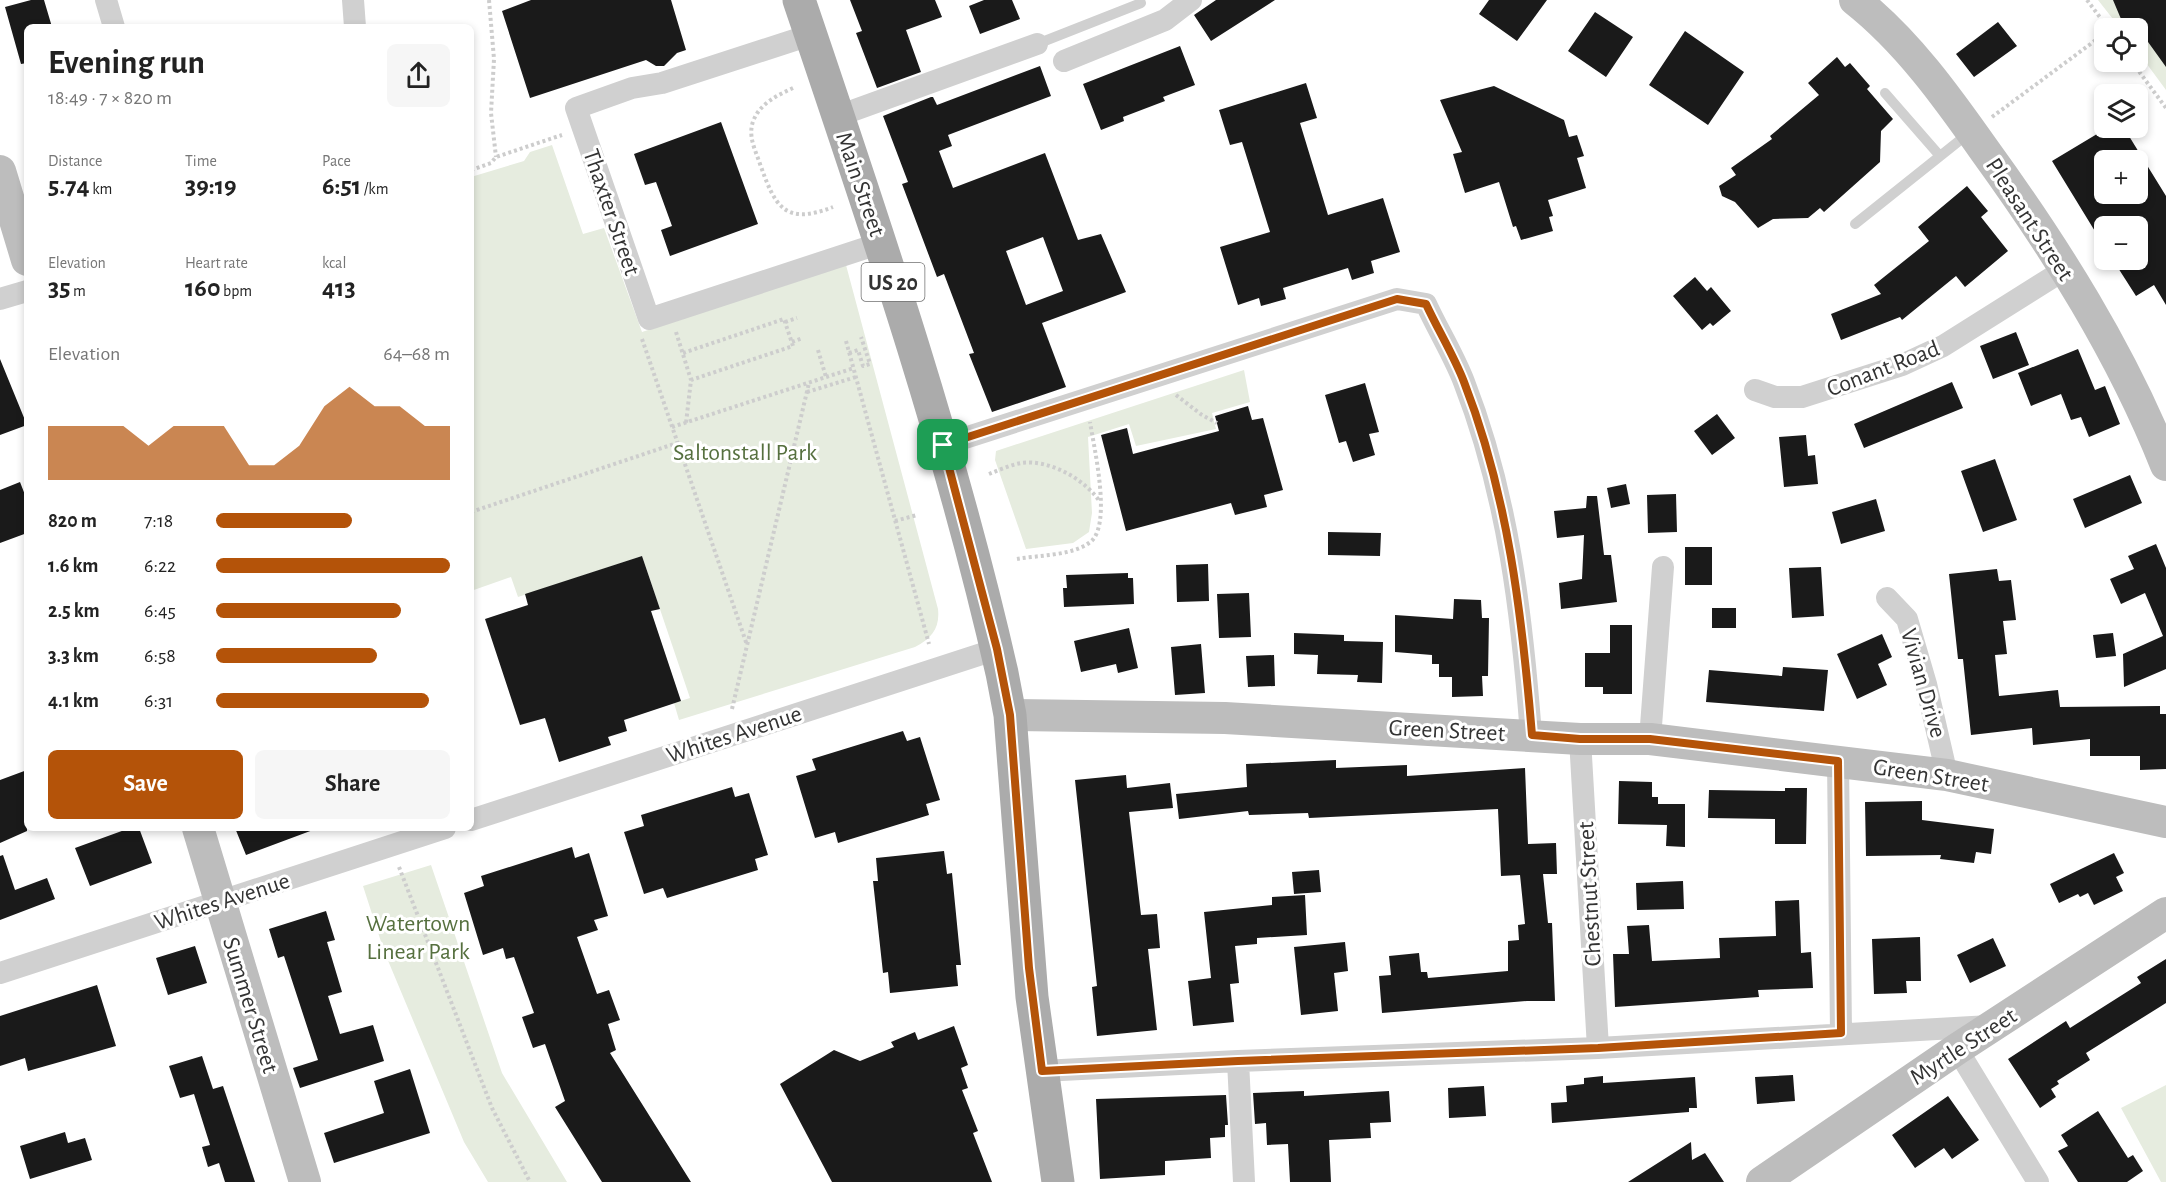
<!DOCTYPE html>
<meta charset="utf-8">
<style>
:root{--surface:#fff;--page:#f6f6f6;--text:#222;--muted:#767676;--accent:#b45309}
body{margin:0;font-family:"Alegreya Sans",sans-serif;background:var(--page);color:var(--text);height:100vh;display:flex;flex-direction:column;font-size:22px;white-space:nowrap}
*{box-sizing:border-box;margin:0}
p{font-size:20px;color:var(--muted)}
.icon{flex:none;width:33px;height:33px;fill:none;stroke:currentColor;stroke-width:2;stroke-linecap:round;stroke-linejoin:round}
.map{position:relative;flex:1;overflow:hidden}
.details{position:absolute;left:24px;top:24px;width:450px;height:807px;display:flex;flex-direction:column;background:var(--surface);border-radius:9px;box-shadow:0 3px 9px #0003}
.details>*{flex:none}
.controls{position:absolute;left:2094px;top:18px;display:grid;gap:12px}
.controls a{display:grid;place-items:center;width:54px;height:54px;border-radius:9px;background:var(--surface);box-shadow:0 3px 9px #0003;font-size:30px}
.pin{position:absolute;display:grid;place-items:center;width:51px;height:51px;color:#fff;margin:-26px;border-radius:12px;box-shadow:0 3px 9px #0006}
.round{display:grid;place-items:center;flex:none;width:63px;height:63px;border-radius:9px;background:var(--page)}
.head{display:flex;align-items:center;justify-content:space-between;height:102px;padding:0 24px}
h1{font-size:33px;font-weight:700;line-height:45px}
.metrics{display:grid;grid-template-columns:repeat(3,1fr);gap:9px;height:102px;padding:6px 24px}
.metrics div{display:grid;align-content:center}
.metrics b{font-size:26px;font-weight:700}
.metrics small{font-size:16px;font-weight:400}
.metrics p{font-size:16px}
.chart{height:168px;padding:12px 24px}
.chart p{display:flex;justify-content:space-between}
.chart svg{width:100%;height:108px;margin-top:6px;fill:var(--accent);opacity:.7}
.primary-button{display:flex;gap:12px;margin-top:auto;padding:12px 24px}
.primary-button a{flex:1;height:69px;border-radius:9px;background:var(--accent);color:#fff;font-size:24px;font-weight:700;line-height:69px;text-align:center}
.primary-button a+a{background:var(--page);color:var(--text)}
ul{padding:0 24px;list-style:none;font-size:20px}
li{display:grid;grid-template-columns:96px 72px 1fr;align-items:center;height:45px}
li i{height:15px;border-radius:8px;background:var(--accent)}
.map>svg:first-child{display:block}
.green{fill:#e6ecdf}
.building{fill:#1a1a1a;fill-rule:evenodd}
.lines{fill:none;stroke-linecap:round;stroke-linejoin:round}
.path{stroke:#cdcdcd;stroke-width:4;stroke-dasharray:3 3;stroke-linecap:butt}
.lane{stroke:#d0d0d0;stroke-width:10}
.street{stroke:#d0d0d0;stroke-width:22}
.secondary{stroke:#bdbdbd;stroke-width:32}
.primary{stroke:#ababab;stroke-width:33}
.route-casing{stroke:#fff;stroke-width:12}
.route{stroke:#b45309;stroke-width:8}
.labels{text-anchor:middle;stroke-width:6;stroke-linejoin:round;paint-order:stroke}
.shield{fill:#fff;stroke:#707070;stroke-width:1.5}
.shield-label{font-size:22px;font-weight:bold;fill:#333}
.street-label{font-size:24px;fill:#333;stroke:#fff}
.park-label{font-size:24px;fill:#56703f;stroke:#fff}
</style>
<div class="map">
<svg width="2166" height="1182" viewBox="0 0 2166 1182">
<rect width="100%" height="100%" fill="#fff"/>
<path class="green" d="M2098,0H2166V90L2138,52V28H2120Z
M552,145L583,234L604,228L642,332L846,265L938,609C940,628 932,638 915,647L679,720L674,703L690,698L642,556L518,597L511,577L471,591V177L524,161L530,152Z
M1244,370L1250,402L1212,413L1216,429L1136,446L1129,424L1088,437L1092,513L1089,532L1073,543L1026,549L995,460L996,451Z
M431,865L502,1073L567,1182H488L464,1142L384,951L363,886Z
M2166,1085V1182H2161L2121,1108Z"/>
<path class="building" d="M31,0H44L52,27H27V63L21,64L5,7Z
M531,0H671L686,50L677,53L664,66H656L646,60L530,98L502,11Z
M850,0H935L942,17L906,30L921,72L877,88L856,33L862,31Z
M984,0H1012L1020,19L980,34L969,6Z
M1216,0H1275L1211,41L1194,15Z
M1489,0H1547L1517,41L1479,14Z
M2113,0H2166V67L2138,28H2133L2121,19Z
M1595,12L1633,37L1606,77L1568,51Z
M1998,22L2017,46L1974,77L1956,54Z
M1685,31L1744,72L1708,125L1649,85Z
M1180,46L1195,85L1163,97L1165,101L1123,117L1124,121L1101,130L1083,84Z
M1837,57L1845,67L1850,63L1870,86L1867,89L1893,119L1881,131L1880,162L1824,212L1820,208L1808,218L1773,219L1758,228L1735,202L1722,196L1719,186L1736,175L1731,168L1772,139L1770,136L1819,95L1808,83Z
M1040,66L1051,96L948,135L952,146L939,151L953,188L1045,153L1078,240L1101,234L1126,292L1042,323L1066,387L992,412L969,354L974,353L944,274L937,277L902,184L908,182L883,116L931,97H933L937,105ZM1043,237L1063,291L1026,305L1006,251Z
M1306,83L1317,118L1300,123L1328,215L1383,198L1400,252L1371,261L1374,273L1352,280L1348,268L1283,288L1286,299L1261,306L1259,298L1238,305L1220,247L1270,232L1242,142L1230,145L1219,110Z
M1494,86L1564,120L1569,137L1577,135L1584,156L1577,158L1586,188L1548,200L1553,216L1549,217L1553,231L1521,240L1516,226L1513,227L1499,182L1465,193L1453,154L1462,152L1440,100Z
M721,122L758,224L670,256L661,230L672,226L656,182L645,185L634,154Z
M2107,128H2124L2166,196V305L2154,285L2136,296L2113,260H2138V226H2104V246L2052,161ZM2104,160H2138V194H2104Z
M1967,186L1988,211L1981,217L2008,251L1965,287L1956,276L1902,320L1900,317L1841,340L1831,314L1881,294L1874,285L1929,241L1918,227Z
M1695,277L1707,291L1711,287L1731,311L1713,326L1710,323L1702,330L1673,296Z
M2016,332L2029,365L1993,379L1980,346Z
M2078,349L2095,390L2105,386L2120,424L2089,437L2081,417L2071,420L2061,394L2031,406L2018,373Z
M0,359L27,425L0,435Z
M1952,382L1963,408L1864,448L1854,424Z
M1365,383L1379,432L1369,434L1375,455L1353,462L1346,441L1339,443L1325,395Z
M1248,406L1252,420L1263,418L1283,490L1264,495L1267,507L1235,515L1231,503L1126,531L1101,435L1127,428L1133,454L1219,431L1215,416Z
M1717,414L1735,438L1712,455L1694,431Z
M1806,435L1808,456L1815,455L1818,484L1784,487L1779,437Z
M1995,459L2017,520L1983,532L1961,471Z
M2130,475L2142,503L2085,528L2073,499Z
M20,482L27,500V533L0,543V490Z
M1626,484L1630,504L1611,508L1607,488Z
M1676,494L1677,532L1648,533L1647,495Z
M1587,496H1597L1604,555H1611L1617,602L1561,609L1559,583L1582,579L1584,535L1557,538L1554,511L1586,508Z
M1876,499L1885,531L1841,544L1832,512Z
M1328,532L1381,533L1380,556L1328,555Z
M2156,544L2166,568V669L2124,687L2123,654L2163,636L2145,593L2121,604L2110,579L2134,569L2128,556Z
M1685,547H1712V585H1685Z
M642,556L660,609L651,611L681,701L624,720L627,731L608,737L611,745L559,762L545,718L520,725L485,619L528,605L525,594Z
M1208,564L1209,601L1177,602L1176,565Z
M1821,567L1824,616L1792,618L1789,568Z
M1997,569L1999,581L2011,580L2016,620L2003,621L2007,654L1995,655L1999,696L2058,690L2060,707L2160,706V714H2166V769L2140,770V756H2090V739L2033,745L2032,728L1971,735L1963,659H1958L1949,574Z
M1128,573V578H1133L1134,604L1064,607L1063,588H1067L1066,575Z
M1249,593L1251,637L1219,638L1217,594Z
M1454,599L1481,600L1482,618H1489L1488,676H1482L1483,696L1452,697V677H1439V664H1432V655L1395,652V615L1453,619Z
M1712,608H1736V628H1712Z
M1610,625H1632V694H1603V687H1585V653H1610Z
M1129,628L1138,668L1118,673L1116,664L1081,672L1074,641Z
M1294,633L1344,635V641L1383,642L1382,683L1357,682L1358,675L1317,674L1318,655L1294,654Z
M2113,633L2116,656L2096,658L2093,635Z
M1882,634L1892,657L1878,664L1887,685L1857,699L1837,654Z
M1201,644L1205,693L1175,695L1171,647Z
M1274,655L1275,686L1248,687L1246,656Z
M1783,667L1828,670L1824,711L1706,702L1709,670L1782,676Z
M903,731L907,741L920,737L940,800L926,804L929,815L838,843L835,832L815,838L796,776L816,770L812,759Z
M1336,760V768L1407,765V776L1525,768L1528,844L1556,843L1557,874H1543L1548,923H1552L1555,1001H1527L1382,1013L1379,976L1391,975L1389,956L1419,953L1421,972H1427L1428,978L1508,971V941L1519,940L1518,925L1525,924L1520,875L1501,876L1498,809L1309,818L1308,813L1249,815L1248,811L1179,819L1176,794L1247,787L1246,764Z
M27,770V831L0,843V780Z
M1126,775L1127,788L1170,783L1173,808L1129,812L1141,915L1157,914L1160,948L1148,949L1157,1030L1097,1036L1092,987L1097,986L1075,780Z
M1619,781L1652,782V797H1658V804H1685V847L1666,846L1667,825L1618,824Z
M732,787L735,797L749,793L768,855L755,859L758,870L667,898L663,888L644,894L624,832L644,826L641,815Z
M1785,788H1807L1806,844H1775V819L1708,818L1709,790L1785,791Z
M1922,801V820L1994,829L1991,854L1976,852L1974,863L1940,859L1941,855L1866,856L1865,802Z
M130,828H139L152,863L90,886L75,848Z
M235,828H312L313,830L246,855Z
M572,847L575,858L589,853L608,916L594,920L598,930L577,937L597,994L609,990L620,1020L608,1024L616,1050L610,1053L691,1182H602L555,1107L565,1101L545,1044L533,1048L522,1017L534,1013L514,957L506,959L503,948L483,955L464,893L484,886L481,876Z
M944,851L947,874L952,873L961,965H956L958,986L890,993L888,972L883,973L873,881H878L876,858Z
M2114,853L2124,873L2116,877L2123,891L2094,905L2088,893L2080,897L2078,894L2059,903L2050,884Z
M3,855L15,890L47,878L55,899L0,920V856Z
M1319,870L1321,892L1294,894L1292,872Z
M1683,881L1684,909L1637,910L1636,883Z
M1305,895L1307,935L1257,938V944L1235,946L1239,983L1230,984L1234,1022L1193,1026L1188,981L1211,978L1204,912L1272,905V897Z
M1799,900L1801,953L1811,952L1813,988L1758,990L1759,997L1615,1007L1613,954H1629L1627,926L1649,925L1652,961L1720,958L1719,938L1776,936L1775,901Z
M326,911L335,940L327,942L342,992L328,996L340,1034L373,1025L384,1061L300,1088L293,1068L318,1060L284,956L278,958L269,929Z
M1920,937L1921,981H1906L1907,993L1874,994L1872,939Z
M1993,938L2006,966L1970,983L1957,955Z
M1345,942L1348,971L1334,973L1338,1011L1301,1015L1294,947Z
M195,946L207,983L168,995L156,958Z
M2166,959V1003L2086,1053L2090,1060L2057,1081L2059,1084L2051,1089L2056,1097L2040,1108L2008,1059L2066,1021L2070,1028L2141,983L2137,977Z
M97,985L116,1046L28,1071L25,1058L0,1066V1016Z
M954,1026L968,1065L961,1068L968,1088L962,1090L978,1131L973,1133L992,1182H832L780,1084L834,1050L860,1061L894,1047L891,1042L915,1032L918,1040Z
M202,1056L213,1089L223,1086L255,1182H225L219,1163L208,1167L202,1147L210,1145L194,1094L180,1098L169,1066Z
M410,1069L430,1133L334,1163L324,1133L384,1113L374,1081Z
M1793,1075L1795,1101L1757,1104L1755,1077Z
M1603,1076V1083L1695,1077L1697,1108H1689V1112L1552,1123L1551,1103L1567,1102L1566,1086L1584,1084V1078Z
M1484,1086L1486,1116L1449,1118L1448,1088Z
M1304,1091V1096L1389,1091L1391,1122L1370,1123L1371,1138L1329,1140L1331,1182H1290L1288,1144L1267,1145L1266,1123L1255,1124L1253,1093Z
M1226,1095L1228,1125H1225V1137L1210,1138L1211,1158L1165,1161V1175L1100,1179L1096,1099Z
M1948,1096L1979,1140L1952,1159L1944,1148L1915,1168L1892,1135Z
M2098,1111L2128,1158L2133,1155L2143,1171L2127,1182H2078L2058,1151L2068,1146L2061,1135Z
M65,1132L68,1143L85,1138L92,1160L30,1179L20,1146Z
M1691,1142L1692,1160L1705,1153L1724,1182H1628Z"/>
<g class="lines">
<path class="path" d="M489,0L494,59L491,113L496,157
M2087,0L2108,28
M2132,62L2166,108
M793,88C778,95 761,103 754,119C747,135 755,149 760,164C775,206 784,226 833,207
M1992,117L2104,34
M471,170L491,163L496,157L562,135
M785,322L797,318
M676,332L691,380L686,423
M642,339L747,645
M846,341L929,644
M792,342L803,338
M818,350L826,377
M683,353L784,319L793,346L691,380
M849,353L858,350L863,366L870,364L861,337
M807,392L856,377
M1176,395L1202,415L1217,423
M672,427L854,368
M989,474C999,470 1010,465 1021,463C1049,459 1085,479 1100,502
M471,512L677,443
M895,521L917,515
M1017,559C1039,555 1070,556 1089,543C1113,528 1094,448 1090,422
M732,709L809,383
M399,867L492,1108L530,1182"/>
<path class="lane" d="M1037,44L1141,3
M1885,93L1940,156
M1855,224L1969,133"/>
<path class="street" d="M106,0L114,27
M353,0L355,27
M810,35L662,83L632,88L576,108L649,319L881,243
M1064,61L1165,20L1191,0
M838,116L1037,44
M0,299L27,291
M1755,390L1775,397H1802L1902,365L1943,346L2064,270
M943,445L1397,299L1426,304C1438,330 1454,356 1464,382C1508,495 1522,615 1531,735
M1887,598L1907,619L1926,684L1947,775
M1580,739L1598,1048
M1650,739L1663,567
M1838,761L1841,1033
M471,820L997,649
M0,973L445,828
M1957,1049L2038,1182
M1238,1061L1244,1182
M1042,1071L1238,1061L1598,1048L1990,1026"/>
<path class="secondary" d="M1855,0C1907,41 1947,97 1985,151C2056,249 2121,352 2166,465
M0,171L27,260
M1010,715L1225,718L1580,739H1650L1947,775L2166,822
M198,828L305,1182
M1762,1182L1957,1049L2166,913"/>
<path class="primary" d="M799,0C874,222 950,444 1002,673L1010,715L1032,997L1058,1182"/>
</g>
<g class="lines">
<defs>
<path id="route" d="M1397,299L1426,304C1438,330 1454,356 1464,382C1508,495 1522,615 1532,735L1580,739H1650L1838,761L1841,1033L1598,1048L1238,1061L1042,1071L1029,968L1010,715L997,649L943,445Z"/>
</defs>
<use href="#route" class="route-casing"/>
<use href="#route" class="route"/>
</g>
<g class="labels">
<rect class="shield" x="861.5" y="263" width="63" height="38" rx="4.5"/>
<g class="shield-label">
<text x="893" y="290">US 20</text>
</g>
<g class="street-label">
<text transform="translate(861 184) rotate(71)" y="8">Main Street</text>
<text transform="translate(612 212) rotate(71)" y="8">Thaxter Street</text>
<text transform="translate(2030 219) rotate(57)" y="8">Pleasant Street</text>
<text transform="translate(1883 368) rotate(-21)" y="8">Conant Road</text>
<text transform="translate(1924 683) rotate(74)" y="8">Vivian Drive</text>
<text transform="translate(1447 730) rotate(3)" y="8">Green Street</text>
<text transform="translate(734 734) rotate(-18)" y="8">Whites Avenue</text>
<text transform="translate(1931 775) rotate(9)" y="8">Green Street</text>
<text transform="translate(1589 894) rotate(-93)" y="8">Chestnut Street</text>
<text transform="translate(222 901) rotate(-18)" y="8">Whites Avenue</text>
<text transform="translate(251 1005) rotate(73)" y="8">Summer Street</text>
<text transform="translate(1963 1046) rotate(-33)" y="8">Myrtle Street</text>
</g>
<g class="park-label">
<text x="745" y="460">Saltonstall Park</text>
<text x="418" y="931">Watertown<tspan x="418" dy="28">Linear Park</tspan></text>
</g>
</g>
</svg>
<div class="controls">
<a><svg class="icon" aria-label="locate" viewBox="0 0 24 24"><circle cx="12" cy="12" r="6"/><path d="M12 2v4M12 18v4M2 12h4M18 12h4"/></svg></a>
<a><svg class="icon" aria-label="layers" viewBox="0 0 24 24"><path d="M12 4l9 5-9 5-9-5zM3 14l9 5 9-5"/></svg></a>
<a>+</a>
<a>−</a>
</div>
<div class="pin" style="left:943px;top:445px;background:#1e9e55"><svg class="icon" aria-label="arrive" viewBox="0 0 24 24"><path d="M6 21V4h12l-3 4 3 4H6"/></svg></div>
<section class="details">
<div class="head"><div><h1>Evening run</h1><p>18:49 · 7 × 820 m</p></div><a class="round"><svg class="icon" aria-label="share" viewBox="0 0 24 24"><path d="M12 15V3M7 8l5-5 5 5M5 13v7h14v-7"/></svg></a></div>
<div class="metrics">
<div><p>Distance</p><b>5.74<small> km</small></b></div>
<div><p>Time</p><b>39:19</b></div>
<div><p>Pace</p><b>6:51<small> /km</small></b></div>
</div>
<div class="metrics">
<div><p>Elevation</p><b>35<small> m</small></b></div>
<div><p>Heart rate</p><b>160<small> bpm</small></b></div>
<div><p>kcal</p><b>413</b></div>
</div>
<div class="chart"><p><span>Elevation</span>64–68 m</p>
<svg viewBox="0 0 160 44" preserveAspectRatio="none"><path d="M0 44V22L10 22L20 22L30 22L40 30L50 22L60 22L70 22L80 38L90 38L100 30L110 14L120 6L130 14L140 14L150 22L160 22V44z"/></svg>
</div>
<ul>
<li><b>820 m</b>7:18<i style="width:58%"></i></li>
<li><b>1.6 km</b>6:22<i style="width:100%"></i></li>
<li><b>2.5 km</b>6:45<i style="width:79%"></i></li>
<li><b>3.3 km</b>6:58<i style="width:69%"></i></li>
<li><b>4.1 km</b>6:31<i style="width:91%"></i></li>
</ul>
<div class="primary-button"><a>Save</a><a>Share</a></div>
</section>
</div>
